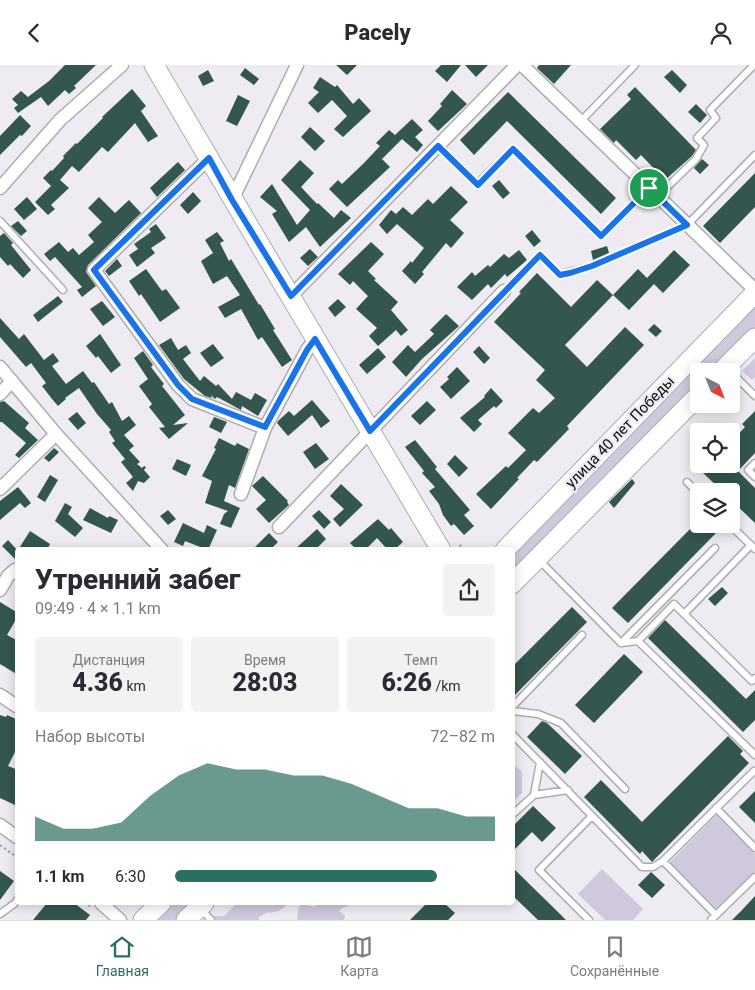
<!DOCTYPE html>
<html lang="ru">
<meta charset="utf-8">
<style>
:root{--surface:#fff;--page:#f2f2f3;--text:#2b2b33;--muted:#7c7c81;--line:#e1e1e2;--accent:#2b6f61}
body{margin:0;font-family:Roboto,sans-serif;background:var(--page);color:var(--text);height:100vh;display:flex;flex-direction:column;font-size:19px;white-space:nowrap}
*{box-sizing:border-box;margin:0}
p{font-size:16px;color:var(--muted)}
.icon{flex:none;width:28px;height:28px;fill:none;stroke:currentColor;stroke-width:2;stroke-linecap:round;stroke-linejoin:round}
.map{position:relative;flex:1;overflow:hidden}
.panel{position:absolute;left:15px;top:482px;width:500px;height:358px;display:flex;flex-direction:column;background:var(--surface);border-radius:5px;box-shadow:0 2px 12px #0003}
.panel>*{flex:none}
.needle{width:32px;rotate:138deg}
.fabs{position:absolute;left:690px;top:298px;display:grid;gap:10px}
.fabs a{display:grid;place-items:center;width:50px;height:50px;border-radius:5px;background:var(--surface);box-shadow:0 2px 12px #0003;font-size:25px}
.pin{position:absolute;display:grid;place-items:center;width:42px;height:42px;color:#fff;margin:-21px;border:2px solid #fff;border-radius:50%;box-shadow:0 1px 5px #0007}
.round{display:grid;place-items:center;flex:none;width:52px;height:52px;border-radius:5px;background:var(--page)}
.headline{display:flex;align-items:center;justify-content:space-between;height:85px;padding:0 20px}
h1{font-size:28px;font-weight:800;line-height:38px}
.stats{display:grid;grid-template-columns:repeat(3,1fr);gap:8px;height:85px;padding:5px 20px}
.stats div{display:grid;align-content:center;border-radius:5px;background:var(--page);text-align:center}
.stats b{font-size:25px;font-weight:800}
.stats small{font-size:14px;font-weight:400}
.stats p{font-size:14px}
.chart{height:140px;padding:10px 20px}
.chart p{display:flex;justify-content:space-between}
.chart svg{width:100%;height:90px;margin-top:5px;fill:var(--accent);opacity:.7}
ul{padding:0 20px;list-style:none;font-size:16px}
li{display:grid;grid-template-columns:80px 60px 1fr;align-items:center;height:38px}
li i{height:12px;border-radius:6px;background:var(--accent)}
header{display:flex;justify-content:space-between;align-items:center;height:65px;padding:0 20px;background:var(--surface);font-size:22px;font-weight:800}
.tab-bar{display:flex;justify-content:space-around;align-items:center;height:70px;border-top:1px solid var(--line);background:var(--surface);font-size:14px;color:var(--muted)}
.tab-bar a{display:grid;justify-items:center;gap:2px}
.tab-bar .current{color:var(--accent)}
.map>svg:first-child{display:block}
.green{fill:#d0c8dd}
.building{fill:#33564e}
.lines{fill:none;stroke-linecap:round;stroke-linejoin:round}
.lane-casing{stroke:#aeacb2;stroke-width:9}
.street-casing{stroke:#aeacb2;stroke-width:15}
.secondary-casing{stroke:#aeacb2;stroke-width:21}
.path{stroke:#a4a2a7;stroke-width:2;stroke-dasharray:2.5 2.5;stroke-linecap:butt}
.lane{stroke:#fff;stroke-width:6}
.street{stroke:#fff;stroke-width:12}
.secondary{stroke:#fff;stroke-width:19}
.route-casing{stroke:#fff;stroke-width:10}
.route{stroke:#1a73e8;stroke-width:6}
.labels{text-anchor:middle;stroke-width:5;stroke-linejoin:round;paint-order:stroke}
.street-label{font-size:15px;fill:#0f0f11;stroke:#eeecf2}
</style>
<header><svg class="icon" aria-label="back" viewBox="0 0 24 24"><path d="M15 5l-7 7 7 7"/></svg>Pacely<svg class="icon" aria-label="person" viewBox="0 0 24 24"><circle cx="12" cy="8" r="4"/><path d="M4 21q1-7 8-7t8 7"/></svg></header>
<div class="map">
<svg width="755" height="855" viewBox="0 0 755 855">
<rect width="100%" height="100%" fill="#eeecf2"/>
<path class="green" d="M755,239V264L713,306H699V321L513,513L512,489Z
M755,293V312L752,315L742,306Z
M513,698L522,707V728L513,737Z
M716,750L755,789V808L718,845L670,797Z
M602,804L643,844L633,855H605L578,829Z
M174,838H193L175,855H156Z
M237,838H288C286,840 282,845 278,846C270,849 268,845 258,853L260,855H208L209,851H224Z
M318,838H348V841L342,843L339,846L345,851L344,855H297L298,845L301,839L315,842Z"/>
<path class="building" d="M65,0H96L74,21L76,23L69,29L65,25L48,41L41,32L18,48L14,43L18,40L12,34L21,26L28,32L49,16Z
M336,0H357L347,10Z
M441,0H461L447,17L435,6Z
M465,0H488L476,12Z
M539,0H571L554,19L537,3Z
M245,3L259,14L254,20L240,10Z
M208,5L214,16L203,21L198,11Z
M672,5L687,20L680,28L664,12Z
M320,12L335,22L337,20L353,39L359,33L371,46L343,72L334,64L347,51L334,37L332,35L318,48L308,38L319,27L313,23Z
M635,22L696,85L692,91L665,115L641,90L636,95L616,75L614,78L600,64L631,34L627,30Z
M132,24L146,41L141,46L158,71L148,77L135,58L108,87L102,82L79,107L72,101L60,115L69,123L51,140L55,144L48,150L35,137L51,121L43,113L51,105L52,106L64,93L63,91L76,78L77,79L103,53L102,52Z
M452,25L467,39L438,66L428,56L442,41L440,39Z
M508,27L616,133L601,149L507,56L474,90L460,75Z
M238,30L250,36L237,61L226,56Z
M696,39L707,50L700,58L688,47Z
M20,50L31,61L22,71L20,70L0,90V71Z
M412,54L423,65L415,72L423,80L417,87L402,74L382,94L390,102L347,142L329,124L338,115L342,119L363,99L380,81L376,78L389,65L395,70Z
M310,62L325,76L315,86L301,72Z
M702,94L709,100L700,109L694,103Z
M300,95L314,108L301,122L317,139L318,138L334,153L341,145L351,153L320,182L306,162L289,177L272,149L277,146L260,132L272,119L297,160L310,145L281,115Z
M178,97L185,105L157,132L150,123Z
M755,108V142L720,178L703,161Z
M499,115L510,128L503,134L492,121Z
M451,121L468,137L450,155L464,168L451,183L446,178L422,207L424,209L415,219L402,206L411,196L412,198L424,183L397,159L387,169L379,160L391,145L396,149L403,142L412,150L428,134L433,139Z
M193,127L201,136L188,149L180,140Z
M27,132L37,144L24,155L14,144Z
M99,132L115,148L129,135L141,148L88,200L86,207L96,221L82,232L77,225L82,222L55,192L50,196L44,189L59,177L68,187L73,183L79,190L94,177L88,170L102,157L88,143Z
M18,156L27,166L21,171L11,161Z
M156,159L166,173L151,183L155,188L137,202L129,190L138,184L134,179L151,167L149,164Z
M532,165L541,176L534,182L525,171Z
M217,167L224,176L220,178L229,196L231,194L259,240L260,239L275,264L273,265L292,295L282,302L262,272L258,275L241,244L225,253L218,242L240,230L227,211L213,219L201,196L213,188L205,175Z
M4,168L13,178L11,180L31,205L23,213L10,199L8,201L0,192V171Z
M371,177L384,189L368,206L376,214L374,215L398,237L391,245L408,265L401,271L396,265L378,281L369,271L377,263L356,244L368,231L353,216L350,220L338,209Z
M607,181L609,188L593,195L591,186Z
M310,184L318,192L308,201L300,193Z
M519,185L527,195L507,212L505,209L491,223L488,219L472,235L457,222L472,207L475,211L488,200L490,202L504,189L509,193Z
M674,185L690,200L663,228L654,219L629,245L613,230L638,204L647,213Z
M117,194L122,201L109,211L105,206Z
M146,204L162,226L166,224L180,243L160,257L141,229L139,231L129,216Z
M537,208L571,242L597,215L613,230L565,280L587,302L625,262L644,280L567,361L569,364L537,397L534,395L517,413L519,414L491,444L476,429L506,401L508,403L526,385L508,368L533,343L539,348L555,333L536,315L545,305L494,257L521,228L519,227Z
M58,231L63,237L38,257L33,250Z
M338,234L346,242L335,252L328,243Z
M102,236L115,252L103,261L90,244Z
M446,249L459,261L422,294L406,312L392,297L408,280L415,287L434,269L430,265Z
M0,253L19,274L24,269L44,295L53,288L59,296L52,301L66,319L83,306L92,318L94,317L109,339L112,337L122,356L129,351L136,360L124,370L134,381L129,385L140,397L137,399L142,403L144,401L146,402L144,405L150,412L144,418L138,416L133,426L126,418L133,412L121,397L125,394L112,378L115,376L109,367L111,365L97,349L79,323L65,333L66,334L58,341L52,334L42,321L46,318L31,298L26,302L0,272Z
M654,259L662,266L656,272L648,265Z
M100,269L121,300L111,308L98,291L96,293L86,281Z
M171,273L178,285L186,280L191,288L183,294L200,316L204,311L216,321L218,319L232,334L236,327L251,335L255,328L267,335L258,351L242,341L241,345L217,332L215,334L211,330L212,333L205,331L184,314L159,280Z
M213,279L224,293L211,302L200,288Z
M479,281L490,293L484,299L473,287Z
M378,283L386,292L367,309L359,300Z
M143,286L153,300L151,302L164,319L162,321L185,350L173,360L188,358L169,374L159,363L165,362L149,342L152,339L139,321L148,314L134,293Z
M457,302L470,316L451,334L440,322L449,314L447,312Z
M491,323L503,336L496,343L494,341L478,355L482,359L474,367L460,353L485,332L484,331Z
M312,335L330,356L321,363L312,350L288,371L277,358L278,356L289,346L294,351Z
M4,336L29,358L25,363L38,375L19,393L15,390L26,378L2,357H0V337Z
M427,336L436,345L420,360L411,351Z
M755,346V388L738,406L755,423V458L731,435V426H722L702,407L710,399H731V377L745,362L742,359Z
M77,347L86,358L78,365L68,354Z
M214,352L227,357L221,368L209,362Z
M219,373L235,381L237,378L249,384L235,423L229,420L224,436L240,443L231,463L220,459L224,449L228,446L205,438L212,416L202,411L216,384L214,383Z
M415,375L437,402L435,404L470,445L464,450L474,461L464,470L454,459L451,461L443,450L439,439L429,426L435,422L422,408L424,406L405,382Z
M316,378L329,394L315,404L303,387Z
M54,383L59,387L49,397L44,393Z
M455,390L468,403L459,412L447,399Z
M177,394L191,400L186,411L172,404Z
M50,410L58,415L45,437L37,432Z
M263,411L288,436L287,437L289,440L269,458L256,444L266,435L252,421Z
M632,414L635,418L614,443L609,437Z
M341,419L363,440L340,462L333,454L344,444L330,431Z
M18,422L31,438L25,443L20,438L0,455V436Z
M65,438L72,442L68,449L83,463L75,472L55,456Z
M90,443L108,453L109,451L118,455L111,468L83,455Z
M168,445L176,454L168,460L160,451Z
M319,445L331,457L324,464L312,451Z
M378,454L389,465L391,463L403,477L394,485H388L377,473L365,485H357L350,478Z
M183,458L204,468L207,460L217,465L208,485L185,476L183,481L174,477Z
M695,459H707L716,468L628,558L612,543Z
M317,464L326,474L315,485H294Z
M30,466L50,479L47,485H18Z
M269,468L278,477L270,485H252Z
M8,475L18,486V497L2,481Z
M722,522L728,528L715,541L708,534Z
M0,537L18,548V551L7,570L18,576V610L0,599Z
M572,542L587,557L512,633V602Z
M665,555L746,634L755,625V655L743,667L648,573Z
M624,589L643,607L594,658L575,640Z
M0,650L6,652L7,650L18,655V681L8,701L18,705V735L15,740L0,733Z
M542,656L547,658L582,691L565,709L527,672Z
M728,671L743,686L740,689L749,698L652,797L642,786L640,789L584,732L601,715L642,757Z
M755,726V758L739,742Z
M533,741L556,763L542,777L532,767L512,787V762Z
M512,802L558,847L566,855H538L512,830Z
M0,806L14,816L0,835Z
M651,807L665,820L652,833L638,820Z
M755,831V855H732L742,845Z
M47,838H74L90,850L86,855H33Z
M427,838H444L455,848L448,855H410Z"/>
<g class="lines">
<defs>
<path id="lane" d="M580,57L635,0
M438,81L477,119L513,84L601,171L649,123
M658,131L696,94L704,80L697,73L716,53L710,45L754,0
M0,156L63,225
M504,226L540,191L560,209L592,201L687,160L755,90
M731,307L755,331
M755,398L748,405L755,412
M687,417L699,429
M729,459L755,484
M538,494L621,578L638,576L755,690
M684,549L751,480
M638,576L674,539L752,616L755,613
M621,578L715,483
M512,642L582,570
M512,646L538,649L561,658L625,724
M512,669L642,802H653L663,796L754,706L755,707
M534,730L568,725
M716,743L755,783
M512,750L534,730L540,697
M663,796L716,850
M200,843L211,855
M0,849L14,839L18,834
M589,855L539,805L592,751
M711,855L755,812"/>
<path id="street" d="M522,0L755,225
M209,93L94,205L178,320L192,334L265,363
M0,123L60,55L122,0
M232,135L297,0
M291,231L517,0
M0,302L56,369L162,485
M0,329L12,316
M0,424L56,369
M241,429L265,363L307,285L315,274
M279,462L504,226
M0,525L8,511L15,505L18,506
M0,630L18,642
M0,760L18,773
M101,838L120,855"/>
<path id="secondary" d="M154,0C249,162 345,324 441,485
M722,306L755,273
M505,485L755,228
M512,519L699,330
M143,855L161,838
M186,855L204,838"/>
</defs>
<use href="#lane" class="lane-casing"/>
<use href="#street" class="street-casing"/>
<use href="#secondary" class="secondary-casing"/>
<path class="path" d="M456,485L463,478
M0,780L18,793
M84,838L90,841"/>
<use href="#lane" class="lane"/>
<use href="#street" class="street"/>
<use href="#secondary" class="secondary"/>
</g>
<g class="lines">
<defs>
<path id="route" d="M438,81L478,120L513,84L601,171L649,123L687,160L592,201L570,208L560,210L540,190L370,366L315,274L307,285L265,362L192,334L178,320L94,205L209,93L232,135L291,231Z"/>
</defs>
<use href="#route" class="route-casing"/>
<use href="#route" class="route"/>
</g>
<g class="labels">
<g class="street-label">
<text transform="translate(620 367) rotate(-46)" y="5">улица 40 лет Победы</text>
</g>
</g>
</svg>
<div class="fabs">
<a><svg class="needle" viewBox="-14 -14 28 28"><path d="M0-13l5 13h-10z" fill="#e53935"/><path d="M0 13l5-13h-10z" fill="#7c7c81"/></svg></a>
<a><svg class="icon" aria-label="locate" viewBox="0 0 24 24"><circle cx="12" cy="12" r="6"/><path d="M12 2v4M12 18v4M2 12h4M18 12h4"/></svg></a>
<a><svg class="icon" aria-label="layers" viewBox="0 0 24 24"><path d="M12 4l9 5-9 5-9-5zM3 14l9 5 9-5"/></svg></a>
</div>
<div class="pin" style="left:649px;top:123px;background:#1e9e55"><svg class="icon" aria-label="arrive" viewBox="0 0 24 24"><path d="M6 21V4h12l-3 4 3 4H6"/></svg></div>
<section class="panel">
<div class="headline"><div><h1>Утренний забег</h1><p>09:49 · 4 × 1.1 km</p></div><a class="round"><svg class="icon" aria-label="share" viewBox="0 0 24 24"><path d="M12 15V3M7 8l5-5 5 5M5 13v7h14v-7"/></svg></a></div>
<div class="stats">
<div><p>Дистанция</p><b>4.36<small> km</small></b></div>
<div><p>Время</p><b>28:03</b></div>
<div><p>Темп</p><b>6:26<small> /km</small></b></div>
</div>
<div class="chart"><p><span>Набор высоты</span>72–82 m</p>
<svg viewBox="0 0 160 44" preserveAspectRatio="none"><path d="M0 44V32L10 38L20 38L30 35L40 22L50 12L60 6L70 9L80 9L90 12L100 12L110 16L120 22L130 28L140 28L150 32L160 32V44z"/></svg>
</div>
<ul>
<li><b>1.1 km</b>6:30<i style="width:82%"></i></li>
</ul>
</section>
</div>
<nav class="tab-bar">
<a class="current"><svg class="icon" aria-label="home" viewBox="0 0 24 24"><path d="M3 11l9-7 9 7M6 9v11h12V9"/></svg>Главная</a>
<a><svg class="icon" aria-label="map" viewBox="0 0 24 24"><path d="M3 6l6-2 6 2 6-2v14l-6 2-6-2-6 2zM9 4v14M15 6v14"/></svg>Карта</a>
<a><svg class="icon" aria-label="saved" viewBox="0 0 24 24"><path d="M7 4h10v16l-5-4-5 4z"/></svg>Сохранённые</a>
</nav>
